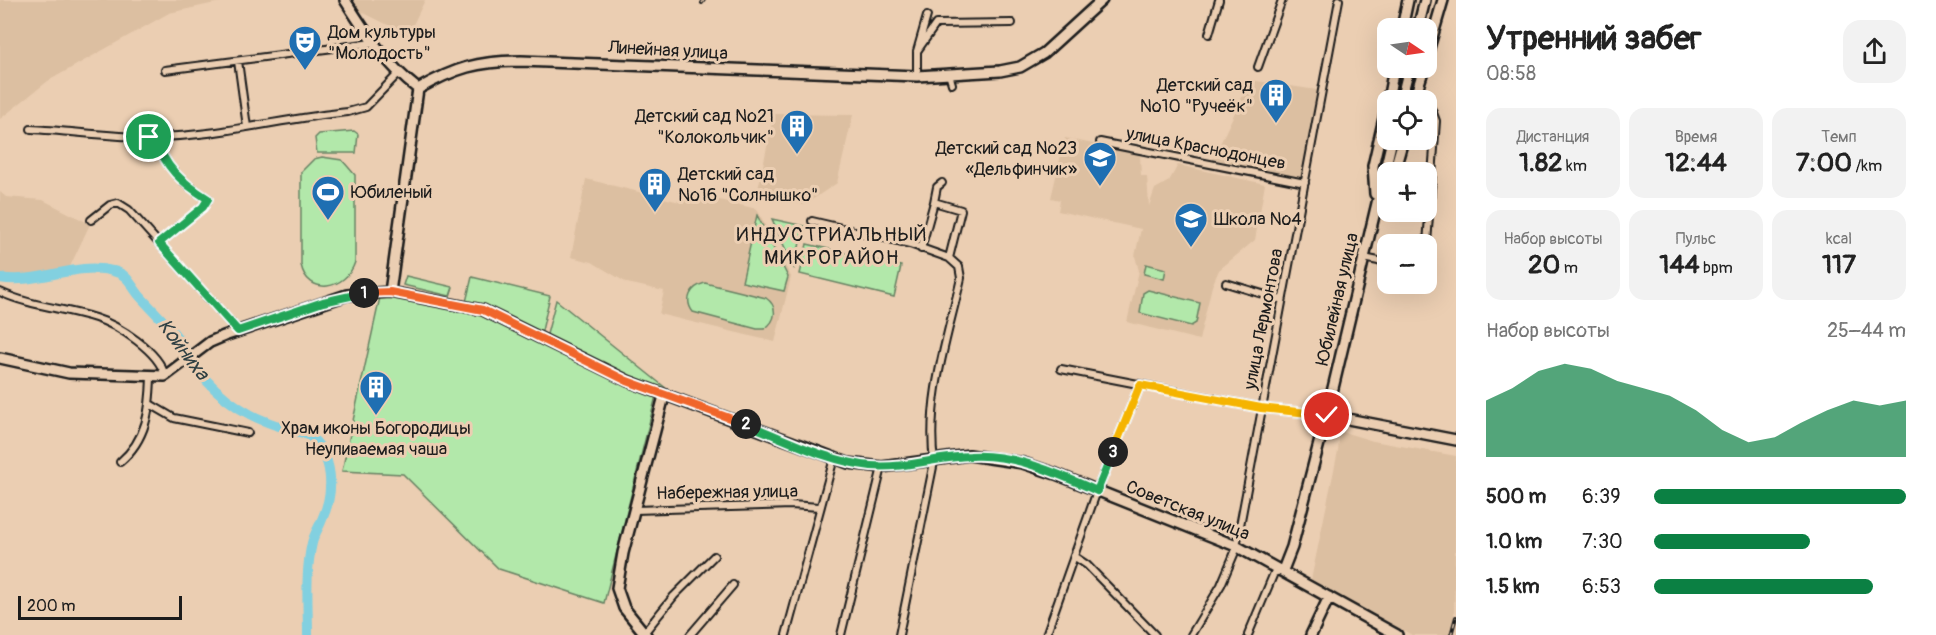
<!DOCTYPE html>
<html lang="ru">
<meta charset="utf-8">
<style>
:root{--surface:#fff;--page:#f2f2f2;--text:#222;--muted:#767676;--accent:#0b8043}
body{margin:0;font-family:Pangolin,sans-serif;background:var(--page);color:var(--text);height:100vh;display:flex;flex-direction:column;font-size:22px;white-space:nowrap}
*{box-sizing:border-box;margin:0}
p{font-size:20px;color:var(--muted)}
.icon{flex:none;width:33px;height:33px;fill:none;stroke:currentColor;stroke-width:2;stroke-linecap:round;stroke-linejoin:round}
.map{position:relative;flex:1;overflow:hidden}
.panel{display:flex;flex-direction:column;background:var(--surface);width:480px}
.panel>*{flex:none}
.needle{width:39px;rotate:103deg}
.tools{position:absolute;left:1377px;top:18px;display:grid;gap:12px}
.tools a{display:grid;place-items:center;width:60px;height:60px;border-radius:12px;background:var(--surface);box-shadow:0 6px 24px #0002;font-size:30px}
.scale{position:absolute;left:18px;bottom:15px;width:164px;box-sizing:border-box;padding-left:6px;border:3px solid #1c1c1c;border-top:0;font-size:16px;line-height:21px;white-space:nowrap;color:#1c1c1c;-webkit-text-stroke:4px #ebceb2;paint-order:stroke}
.pin{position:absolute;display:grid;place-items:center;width:51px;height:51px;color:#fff;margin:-26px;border:3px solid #fff;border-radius:50%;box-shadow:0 2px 6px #0007}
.km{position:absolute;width:30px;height:30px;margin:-15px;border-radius:50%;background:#222;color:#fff;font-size:16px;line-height:30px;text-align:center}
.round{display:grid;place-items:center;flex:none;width:63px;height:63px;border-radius:18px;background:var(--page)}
.overview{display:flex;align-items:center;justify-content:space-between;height:102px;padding:0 30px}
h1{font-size:33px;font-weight:800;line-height:45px}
.metrics{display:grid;grid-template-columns:repeat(3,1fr);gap:9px;height:102px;padding:6px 30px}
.metrics div{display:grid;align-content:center;border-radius:15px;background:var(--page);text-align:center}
.metrics b{font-size:26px;font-weight:800}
.metrics small{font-size:16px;font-weight:400}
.metrics p{font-size:16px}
.chart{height:168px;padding:12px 30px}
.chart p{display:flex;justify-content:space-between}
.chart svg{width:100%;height:108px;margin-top:6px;fill:var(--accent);opacity:.7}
ul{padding:0 30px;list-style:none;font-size:20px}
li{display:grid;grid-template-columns:96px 72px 1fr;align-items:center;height:45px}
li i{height:15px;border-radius:8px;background:var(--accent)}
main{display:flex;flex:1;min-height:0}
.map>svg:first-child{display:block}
.built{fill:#dcbfa1}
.green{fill:#b2e8aa;stroke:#678263;stroke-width:1.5}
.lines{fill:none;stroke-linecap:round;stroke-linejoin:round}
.river{stroke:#82d0e0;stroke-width:10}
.street-casing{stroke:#1c1c1c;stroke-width:10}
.secondary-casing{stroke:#1c1c1c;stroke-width:14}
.street{stroke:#ebceb2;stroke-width:6}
.secondary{stroke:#ebceb2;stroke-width:9}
.rail-casing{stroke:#1c1c1c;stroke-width:4}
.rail{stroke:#ebceb2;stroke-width:1.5;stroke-dasharray:4.5;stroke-linecap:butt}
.split-1-casing{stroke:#fff;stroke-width:12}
.split-2-casing{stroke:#fff;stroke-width:12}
.split-3-casing{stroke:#fff;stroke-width:12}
.split-4-casing{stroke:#fff;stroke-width:12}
.split-1{stroke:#22a559;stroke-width:8}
.split-2{stroke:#f0652b;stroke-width:8}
.split-3{stroke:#22a559;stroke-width:8}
.split-4{stroke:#f5b400;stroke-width:8}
.labels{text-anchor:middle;stroke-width:6;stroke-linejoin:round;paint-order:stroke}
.poi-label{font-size:18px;fill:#1c1c1c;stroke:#ebceb2;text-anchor:start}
.street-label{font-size:18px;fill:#1c1c1c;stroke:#ebceb2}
.neighbourhood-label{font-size:20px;letter-spacing:1.5px;fill:#1c1c1c;stroke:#ebceb2}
.water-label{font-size:20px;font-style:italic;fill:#304043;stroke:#ebceb2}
</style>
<main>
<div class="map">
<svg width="1456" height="635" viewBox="0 0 1456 635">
<rect width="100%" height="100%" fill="#ebceb2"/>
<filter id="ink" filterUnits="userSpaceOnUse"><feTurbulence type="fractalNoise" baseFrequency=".0167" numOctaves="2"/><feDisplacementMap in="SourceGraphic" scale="12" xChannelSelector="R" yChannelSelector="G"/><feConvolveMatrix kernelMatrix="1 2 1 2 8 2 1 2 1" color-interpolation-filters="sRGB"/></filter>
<g filter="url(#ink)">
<path class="built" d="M0,0H229L169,13L48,81L0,119Z
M351,0H425L408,35L356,9Z
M1250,80L1317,90L1301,179L1213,159Z
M774,114L853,115L837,183L804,205L757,194Z
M1065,138L1140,154L1141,176H1147L1149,206L1155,189L1169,181L1178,165L1265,184L1255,240L1219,270L1212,286L1199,340L1127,322L1139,271L1135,256L1141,229L1058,211L1060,200L1051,198Z
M586,179L684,203L686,192L757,209L791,277L775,342L659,314L664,291L627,283L592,262L571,257Z
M0,192L6,197L43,200L90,224L66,275L9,283L0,278Z
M1340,431L1373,441L1456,456L1454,635H1412L1311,580L1338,451Z"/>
<path class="green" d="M354,131L358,134L356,153H317L315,138L319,134Z
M322,157L342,160L355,175V262C346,290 308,297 301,265V172L314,159Z
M757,215L788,277L784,291L742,282Z
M772,219L804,226L794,268Z
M807,244L901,266L894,297L800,274Z
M1146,264L1166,269L1164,279L1144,274Z
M406,276L453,287L450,296L403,285Z
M472,277L550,296L541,335L466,302Z
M705,283L766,298C778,306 777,321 764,329H757L693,312C684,300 690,287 705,283Z
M1148,290L1200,303L1196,323L1191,326L1140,313L1143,293Z
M380,297H405L481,311L656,396L604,603L499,569L403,474L342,471Z
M556,300L672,393L642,384L546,338Z"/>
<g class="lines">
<path class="river" d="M0,278C38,285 76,261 113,271C128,274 130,284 139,295C151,309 165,321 176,336C186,349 193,366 204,378C236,412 262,423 307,434C335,455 335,492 321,522C318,529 314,535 312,543C305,573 308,605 308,635"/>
<defs>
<path id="street" d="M1209,34L1219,0
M917,51L936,24L1012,23
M238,61L247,127
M1258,67L1282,0
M165,70L372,43
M949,74L952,84
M917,76V51L927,16
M1426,109L1432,110L1436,121L1426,257
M31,129C73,131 114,138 156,137C220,136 284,118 348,112L366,107L398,74
M155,137C165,168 181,182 208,199L203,207L159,243
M1100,142L1305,183
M934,202L937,187L942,183
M91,220L110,205L118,203L129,210L238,331
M812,221L910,244L949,258L959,267L961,278C947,340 926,399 934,462L899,635
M921,249L934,202L961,210L949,258
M1364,258L1388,263
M1226,283L1282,300
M0,292C30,306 63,308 95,318C118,325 159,351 165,376
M1061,369L1261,408L1327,415
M150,404L174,418L248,433
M120,462C147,439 150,410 151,377
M635,510L791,505L819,507
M1075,557L1087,565L1155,635
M644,633L674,596L714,556
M690,635L733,585
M786,635L834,458
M841,635L882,467
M1046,635L1097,491L1140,385
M1191,635L1221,585L1235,552L1339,0
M1248,635L1274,573L1283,570"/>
<path id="secondary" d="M345,0C366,33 386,65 418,89
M1402,28L1408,0
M1418,28L1425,0
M1426,58L1443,0
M1388,100L1394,68
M1401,100L1409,68
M1414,100L1424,68
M1394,172L1403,140
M1375,194L1373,166L1388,101
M1377,207L1388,194
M390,292L418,89C455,68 478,61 521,61L917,76L1000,71L1020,67L1044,53L1102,0
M0,358L69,373L165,376L210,342L224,336L347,295L390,292L483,310L628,381L848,463L882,467L969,455L1023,463L1056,474L1236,546L1397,635
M1327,415L1456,440
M1283,570L1292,547L1329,405L1392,140
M646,635L624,608L617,588L623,553L664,396
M1311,635L1329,597"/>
</defs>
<use href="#street" class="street-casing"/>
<use href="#secondary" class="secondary-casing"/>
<use href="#street" class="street"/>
<use href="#secondary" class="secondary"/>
<defs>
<path id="rail" d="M702,3L704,0
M1451,635L1456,617"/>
</defs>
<use href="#rail" class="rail-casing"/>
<use href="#rail" class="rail"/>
</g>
</g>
<g class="lines" filter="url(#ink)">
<defs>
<path id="split-1" d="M149,137H155C165,168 181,182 208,199L203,207L159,243L238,331L323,302L364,293"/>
<path id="split-2" d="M364,293L390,292L483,310L627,381L746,424"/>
<path id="split-3" d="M746,424C786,439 828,462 871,466C905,469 937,457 970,456C1013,453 1059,474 1097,491L1113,452"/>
<path id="split-4" d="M1113,452L1140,385L1261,408L1327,415"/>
</defs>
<use href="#split-1" class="split-1-casing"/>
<use href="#split-2" class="split-2-casing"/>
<use href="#split-3" class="split-3-casing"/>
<use href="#split-4" class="split-4-casing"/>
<use href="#split-1" class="split-1"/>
<use href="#split-2" class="split-2"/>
<use href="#split-3" class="split-3"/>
<use href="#split-4" class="split-4"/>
</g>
<defs>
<symbol id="theatre-pin" viewBox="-11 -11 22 30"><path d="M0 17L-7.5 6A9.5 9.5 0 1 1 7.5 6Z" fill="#1f6fb2" stroke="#ebceb2"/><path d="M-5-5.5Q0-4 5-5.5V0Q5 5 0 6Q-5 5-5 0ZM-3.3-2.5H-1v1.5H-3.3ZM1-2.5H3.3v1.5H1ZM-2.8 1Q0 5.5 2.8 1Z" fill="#fff"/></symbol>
<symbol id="building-pin" viewBox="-11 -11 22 30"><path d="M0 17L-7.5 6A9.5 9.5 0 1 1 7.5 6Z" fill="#1f6fb2" stroke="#ebceb2"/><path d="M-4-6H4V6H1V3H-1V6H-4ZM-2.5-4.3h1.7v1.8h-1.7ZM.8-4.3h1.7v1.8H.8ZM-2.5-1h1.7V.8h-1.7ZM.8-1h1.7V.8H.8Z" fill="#fff"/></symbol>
<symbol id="school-pin" viewBox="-11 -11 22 30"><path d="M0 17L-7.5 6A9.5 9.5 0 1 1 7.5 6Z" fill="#1f6fb2" stroke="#ebceb2"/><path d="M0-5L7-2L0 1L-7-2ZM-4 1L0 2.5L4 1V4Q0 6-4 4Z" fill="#fff"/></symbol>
<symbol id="stadium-pin" viewBox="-11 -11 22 30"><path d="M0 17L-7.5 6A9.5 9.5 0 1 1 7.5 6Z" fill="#1f6fb2" stroke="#ebceb2"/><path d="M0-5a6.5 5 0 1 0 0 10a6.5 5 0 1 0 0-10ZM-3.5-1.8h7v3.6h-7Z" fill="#fff"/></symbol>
</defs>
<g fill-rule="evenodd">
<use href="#theatre-pin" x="286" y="23" width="38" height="52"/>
<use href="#building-pin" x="1257" y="76" width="38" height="52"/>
<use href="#building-pin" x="778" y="107" width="38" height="52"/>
<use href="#school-pin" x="1081" y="139" width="38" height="52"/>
<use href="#building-pin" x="636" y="165" width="38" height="52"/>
<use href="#stadium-pin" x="309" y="173" width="38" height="52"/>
<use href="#school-pin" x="1172" y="200" width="38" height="52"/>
<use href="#building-pin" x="357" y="368" width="38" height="52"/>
</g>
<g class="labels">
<g class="poi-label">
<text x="328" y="38">Дом культуры<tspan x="328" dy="21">"Молодость"</tspan></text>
<text x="1253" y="91" text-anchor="end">Детский сад<tspan x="1253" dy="21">№10 "Ручеёк"</tspan></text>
<text x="774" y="122" text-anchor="end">Детский сад №21<tspan x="774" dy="21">"Колокольчик"</tspan></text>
<text x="1077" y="154" text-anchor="end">Детский сад №23<tspan x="1077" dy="21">«Дельфинчик»</tspan></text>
<text x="678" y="180">Детский сад<tspan x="678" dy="21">№16 "Солнышко"</tspan></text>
<text x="351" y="198">Юбиленый</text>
<text x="1214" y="225">Школа №4</text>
<text x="376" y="434" text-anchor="middle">Храм иконы Богородицы<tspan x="376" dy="21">Неупиваемая чаша</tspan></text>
</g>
<g class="street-label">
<text transform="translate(668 50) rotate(3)" y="6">Линейная улица</text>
<text transform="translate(1206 148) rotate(11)" y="6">улица Краснодонцев</text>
<text transform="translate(1337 299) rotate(-77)" y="6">Юбилейная улица</text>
<text transform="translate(1263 319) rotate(-79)" y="6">улица Лермонтова</text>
<text transform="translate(727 492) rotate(-1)" y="6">Набережная улица</text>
<text transform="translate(1188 510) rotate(22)" y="6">Советская улица</text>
</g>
<g class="neighbourhood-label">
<text x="832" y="241">ИНДУСТРИАЛЬНЫЙ<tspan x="832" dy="23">МИКРОРАЙОН</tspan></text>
</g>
<g class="water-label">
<text transform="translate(184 349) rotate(53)" y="7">Койниха</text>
</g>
</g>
</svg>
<div class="tools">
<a><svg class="needle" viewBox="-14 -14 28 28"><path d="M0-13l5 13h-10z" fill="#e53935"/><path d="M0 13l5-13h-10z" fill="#767676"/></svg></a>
<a><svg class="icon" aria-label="locate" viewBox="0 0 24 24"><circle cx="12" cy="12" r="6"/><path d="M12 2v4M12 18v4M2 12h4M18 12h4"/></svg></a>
<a>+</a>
<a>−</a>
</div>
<div class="scale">200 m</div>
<div class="pin" style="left:149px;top:137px;background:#1e9e55"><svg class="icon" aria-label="arrive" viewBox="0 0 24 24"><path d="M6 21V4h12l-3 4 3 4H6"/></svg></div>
<div class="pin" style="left:1327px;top:415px;background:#d93025"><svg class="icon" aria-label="check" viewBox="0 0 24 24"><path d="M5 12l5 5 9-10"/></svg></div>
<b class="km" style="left:364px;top:293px">1</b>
<b class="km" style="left:746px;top:424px">2</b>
<b class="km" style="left:1113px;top:452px">3</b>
</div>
<section class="panel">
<div class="overview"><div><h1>Утренний забег</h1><p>08:58</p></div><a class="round"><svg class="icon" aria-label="share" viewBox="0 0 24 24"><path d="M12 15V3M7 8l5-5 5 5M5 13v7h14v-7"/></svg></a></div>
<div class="metrics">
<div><p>Дистанция</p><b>1.82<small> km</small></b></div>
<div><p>Время</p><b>12:44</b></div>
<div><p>Темп</p><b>7:00<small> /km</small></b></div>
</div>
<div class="metrics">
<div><p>Набор высоты</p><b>20<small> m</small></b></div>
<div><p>Пульс</p><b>144<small> bpm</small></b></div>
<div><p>kcal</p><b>117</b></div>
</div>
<div class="chart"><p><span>Набор высоты</span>25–44 m</p>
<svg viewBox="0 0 160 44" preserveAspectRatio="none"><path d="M0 44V21L10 16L20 9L30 6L40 8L50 13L60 16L70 19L80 25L90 33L100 38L110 36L120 30L130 25L140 21L150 23L160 21V44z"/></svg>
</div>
<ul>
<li><b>500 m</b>6:39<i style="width:100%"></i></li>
<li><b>1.0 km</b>7:30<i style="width:62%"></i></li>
<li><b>1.5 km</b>6:53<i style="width:87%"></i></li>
</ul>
</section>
</main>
